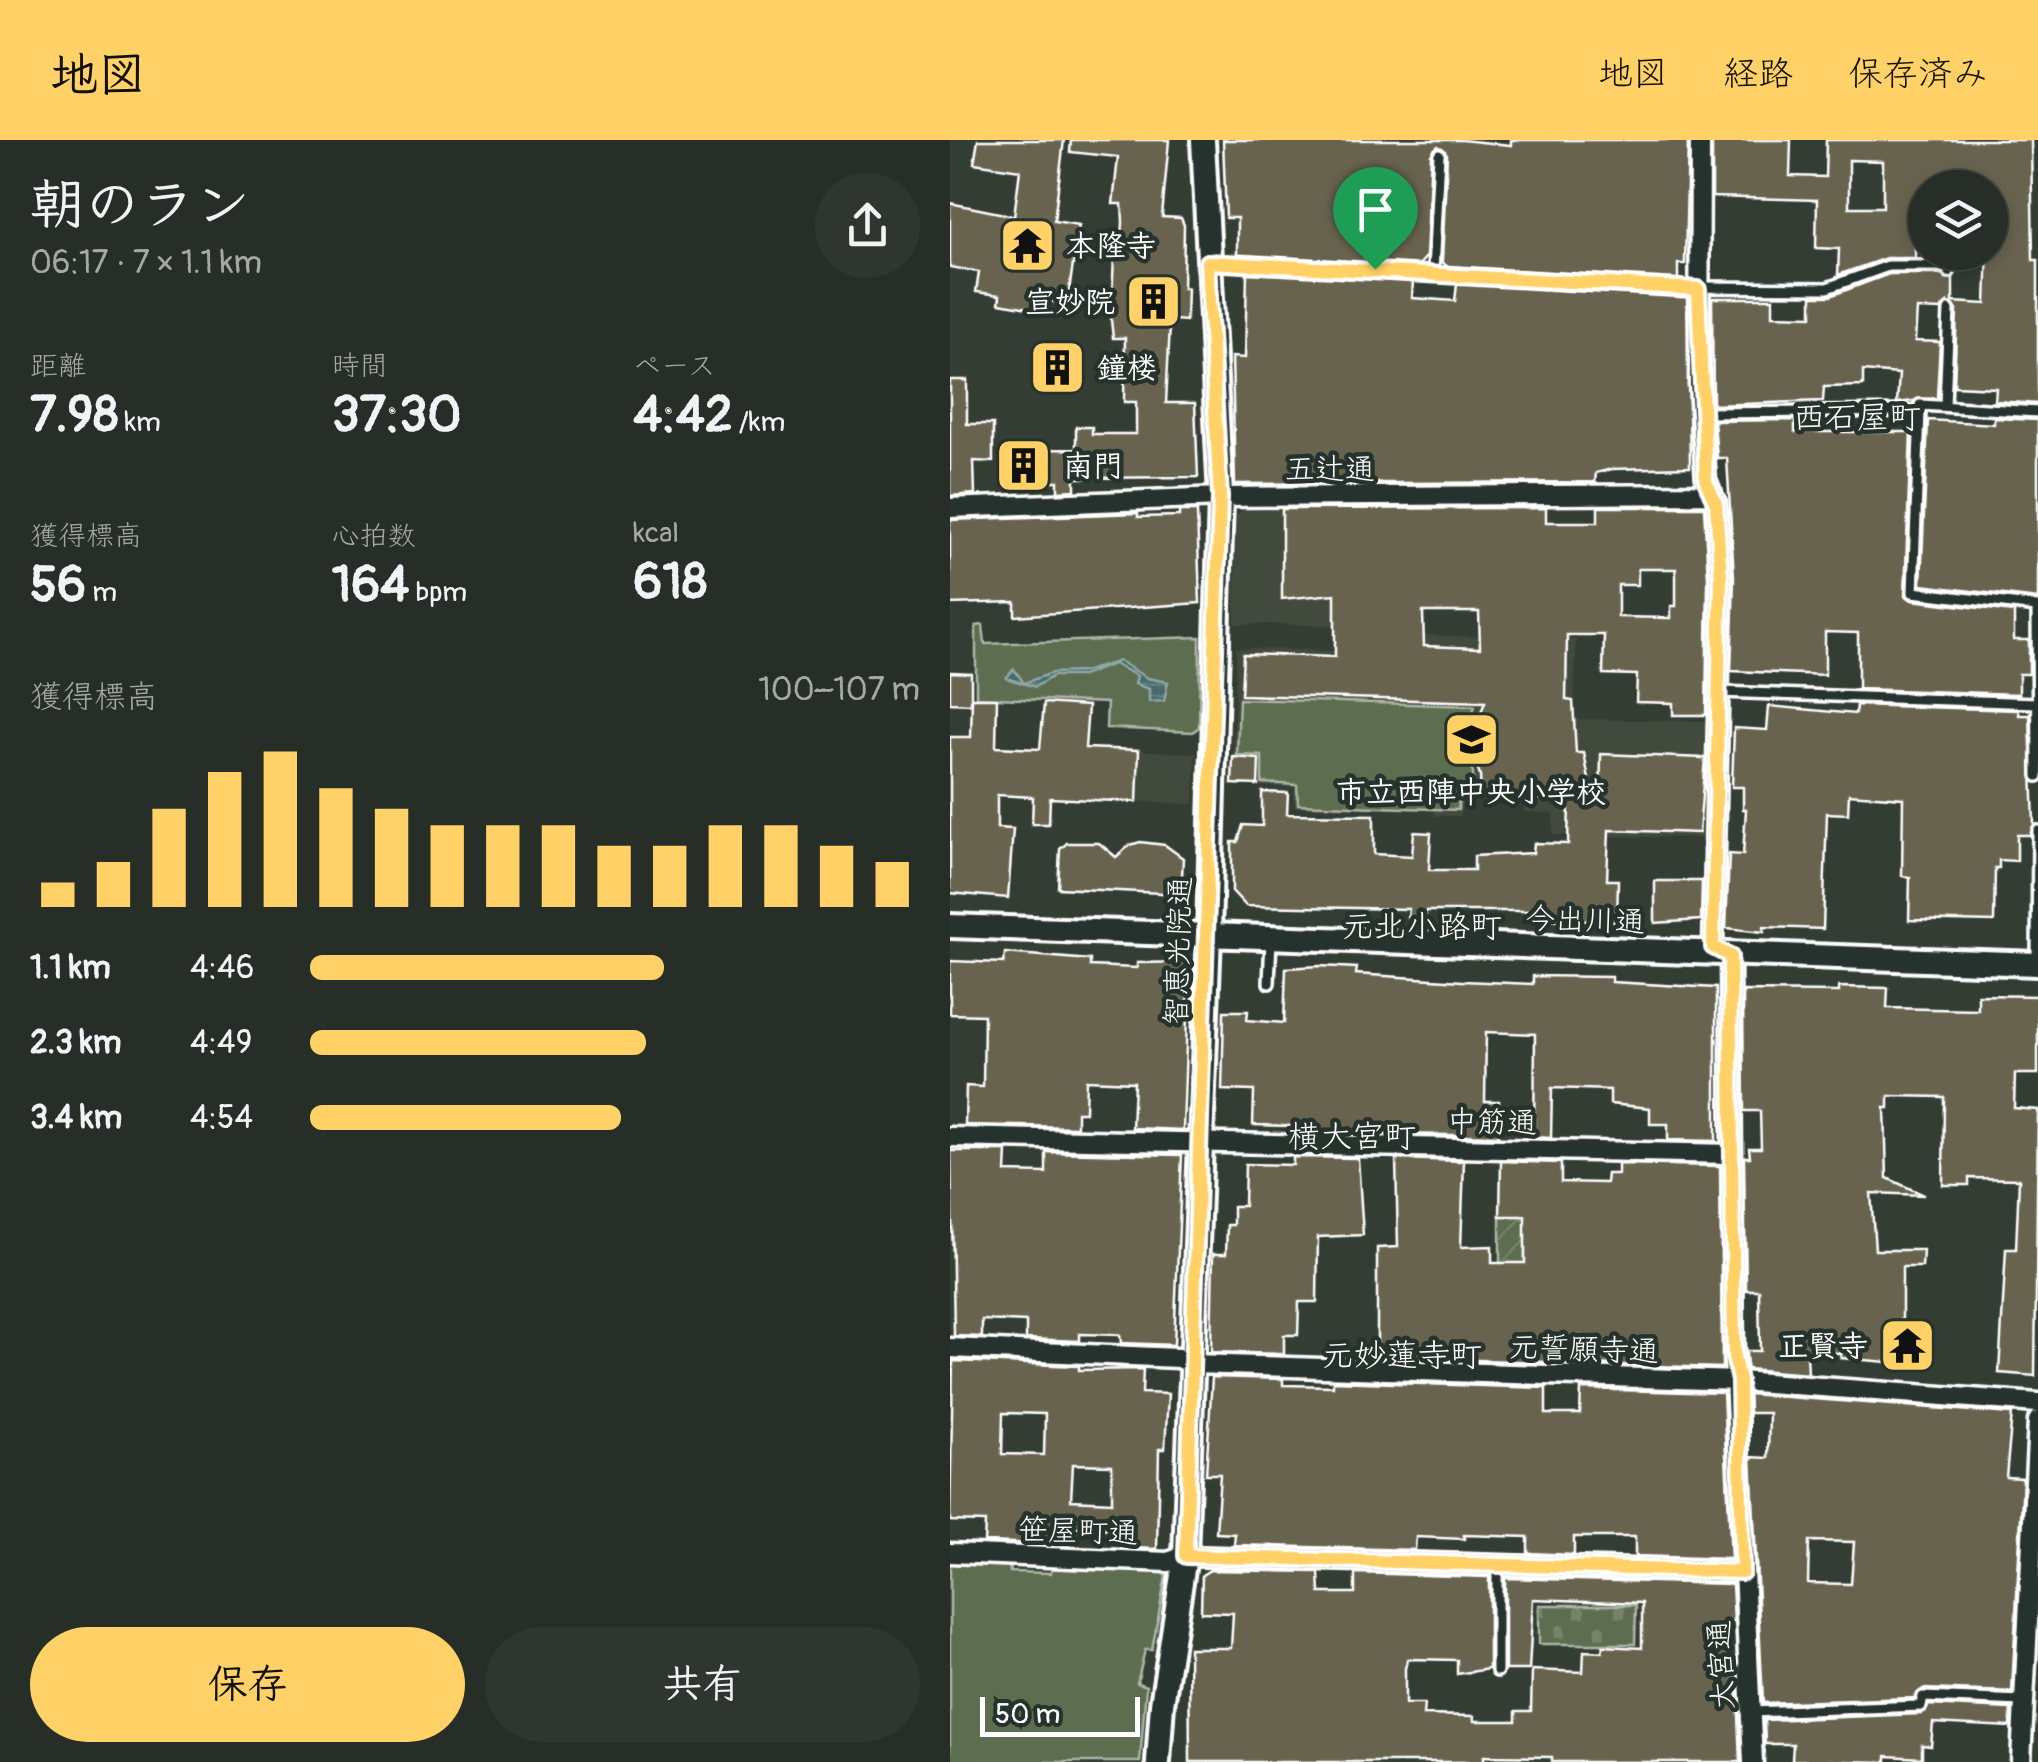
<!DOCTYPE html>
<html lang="ja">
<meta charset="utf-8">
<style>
:root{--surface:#262e27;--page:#2e362f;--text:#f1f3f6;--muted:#a4a8a7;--line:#424a44;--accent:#ffd166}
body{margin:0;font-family:Pangolin,"Klee One",sans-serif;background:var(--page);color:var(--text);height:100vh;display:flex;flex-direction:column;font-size:38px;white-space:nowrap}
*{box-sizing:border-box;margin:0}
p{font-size:32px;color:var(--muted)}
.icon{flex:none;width:55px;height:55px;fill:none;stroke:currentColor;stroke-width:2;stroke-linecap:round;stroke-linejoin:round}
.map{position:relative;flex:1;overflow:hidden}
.panel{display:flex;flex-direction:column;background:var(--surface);width:950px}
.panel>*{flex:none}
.buttons{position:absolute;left:958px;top:30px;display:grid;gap:20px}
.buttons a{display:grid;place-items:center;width:100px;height:100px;border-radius:50%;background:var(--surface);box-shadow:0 5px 15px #0003,0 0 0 2px var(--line);font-size:50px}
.scale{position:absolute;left:30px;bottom:25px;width:160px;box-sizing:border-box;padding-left:10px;border:5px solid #fff;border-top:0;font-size:28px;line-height:35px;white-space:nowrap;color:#fff;-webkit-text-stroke:8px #26332d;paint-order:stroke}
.pin{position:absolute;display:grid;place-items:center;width:85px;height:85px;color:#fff;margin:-102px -42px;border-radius:50% 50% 50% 0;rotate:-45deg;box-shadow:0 0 10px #0007}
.pin .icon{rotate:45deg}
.round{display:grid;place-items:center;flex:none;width:105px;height:105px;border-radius:52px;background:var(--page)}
.head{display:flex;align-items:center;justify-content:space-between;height:170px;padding:0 30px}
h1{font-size:55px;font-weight:800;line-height:75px}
.metrics{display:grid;grid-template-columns:repeat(3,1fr);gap:15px;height:170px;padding:10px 30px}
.metrics div{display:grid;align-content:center}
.metrics b{font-size:50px;font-weight:800}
.metrics small{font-size:28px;font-weight:400}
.metrics p{font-size:28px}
.chart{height:280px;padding:20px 30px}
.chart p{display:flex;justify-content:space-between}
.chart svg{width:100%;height:180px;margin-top:10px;stroke:var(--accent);stroke-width:6}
.primary-button{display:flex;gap:20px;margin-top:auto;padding:20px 30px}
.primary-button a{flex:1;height:115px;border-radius:60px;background:var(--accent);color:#111;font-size:40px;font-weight:800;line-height:115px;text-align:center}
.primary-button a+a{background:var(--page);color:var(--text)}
ul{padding:0 30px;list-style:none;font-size:32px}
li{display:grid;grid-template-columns:160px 120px 1fr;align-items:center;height:75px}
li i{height:25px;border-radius:12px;background:var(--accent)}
header{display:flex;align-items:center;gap:60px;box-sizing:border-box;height:140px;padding:0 50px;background:var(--accent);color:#111}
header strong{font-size:48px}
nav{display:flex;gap:55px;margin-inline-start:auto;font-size:35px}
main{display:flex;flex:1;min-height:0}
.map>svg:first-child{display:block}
.built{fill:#43493c}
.cemetery{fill:url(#cemetery-stones);stroke:#aeb6a7;stroke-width:2.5}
.park{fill:#5d6d4f;stroke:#aeb6a7;stroke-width:2.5}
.garden{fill:url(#garden-furrows);stroke:#aeb6a7;stroke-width:2.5}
.water{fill:url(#water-rules);stroke:#90a6a6;stroke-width:2.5}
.building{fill:#676450;stroke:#fff;stroke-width:2.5;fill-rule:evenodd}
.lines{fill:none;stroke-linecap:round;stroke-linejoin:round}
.lane-casing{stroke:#fff;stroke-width:16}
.street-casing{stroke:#fff;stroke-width:25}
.secondary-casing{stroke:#fff;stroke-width:30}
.lane{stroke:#26332d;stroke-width:9}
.street{stroke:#26332d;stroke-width:18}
.secondary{stroke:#26332d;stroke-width:22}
.route-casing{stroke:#fff;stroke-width:20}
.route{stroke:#ffd166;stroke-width:12}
.labels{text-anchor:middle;stroke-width:9;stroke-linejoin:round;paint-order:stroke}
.poi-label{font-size:30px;font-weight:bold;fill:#fff;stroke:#26332d;text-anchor:start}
.street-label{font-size:30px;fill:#fff;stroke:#26332d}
.neighbourhood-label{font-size:32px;fill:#fff;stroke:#26332d}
</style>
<header>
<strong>地図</strong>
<nav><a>地図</a><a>経路</a><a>保存済み</a></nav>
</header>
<main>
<section class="panel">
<div class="head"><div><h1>朝のラン</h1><p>06:17 · 7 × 1.1 km</p></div><a class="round"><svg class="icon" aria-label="share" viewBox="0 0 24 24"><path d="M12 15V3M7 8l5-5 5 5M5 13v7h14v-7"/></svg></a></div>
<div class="metrics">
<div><p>距離</p><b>7.98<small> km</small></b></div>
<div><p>時間</p><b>37:30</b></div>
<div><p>ペース</p><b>4:42<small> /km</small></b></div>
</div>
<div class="metrics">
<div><p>獲得標高</p><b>56<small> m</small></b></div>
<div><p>心拍数</p><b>164<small> bpm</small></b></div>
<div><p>kcal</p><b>618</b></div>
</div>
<div class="chart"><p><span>獲得標高</span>100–107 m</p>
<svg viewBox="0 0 160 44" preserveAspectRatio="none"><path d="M5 44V38M15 44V33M25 44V20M35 44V11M45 44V6M55 44V15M65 44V20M75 44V24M85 44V24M95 44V24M105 44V29M115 44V29M125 44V24M135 44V24M145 44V29M155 44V33"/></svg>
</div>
<ul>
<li><b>1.1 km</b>4:46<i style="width:58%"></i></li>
<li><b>2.3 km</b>4:49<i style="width:55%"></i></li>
<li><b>3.4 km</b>4:54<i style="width:51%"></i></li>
</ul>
<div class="primary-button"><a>保存</a><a>共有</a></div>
</section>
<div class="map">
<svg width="1088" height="1622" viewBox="0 0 1088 1622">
<defs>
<pattern id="cemetery-stones" width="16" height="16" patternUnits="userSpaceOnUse" patternTransform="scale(2.5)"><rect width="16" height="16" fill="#5d6d4f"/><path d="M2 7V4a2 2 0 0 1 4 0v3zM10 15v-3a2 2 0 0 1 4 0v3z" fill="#758369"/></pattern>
<pattern id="garden-furrows" width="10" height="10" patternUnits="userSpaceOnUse" patternTransform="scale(2.5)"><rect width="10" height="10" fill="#5d6d4f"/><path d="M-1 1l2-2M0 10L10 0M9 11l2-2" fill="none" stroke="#758369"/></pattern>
<pattern id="water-rules" width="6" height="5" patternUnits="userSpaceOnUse" patternTransform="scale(2.5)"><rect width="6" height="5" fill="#466b6b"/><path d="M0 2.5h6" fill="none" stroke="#628181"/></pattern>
</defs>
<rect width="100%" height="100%" fill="#333d34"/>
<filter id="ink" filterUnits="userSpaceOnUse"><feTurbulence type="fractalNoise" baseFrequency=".01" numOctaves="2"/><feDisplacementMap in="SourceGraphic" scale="20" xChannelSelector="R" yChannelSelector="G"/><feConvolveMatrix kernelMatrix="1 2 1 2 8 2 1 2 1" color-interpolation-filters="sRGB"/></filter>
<g filter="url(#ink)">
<path class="built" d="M451,367L453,486L285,484L286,376L295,368Z
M393,492L626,500L624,579L758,581L757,698L603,695V673L574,672V662L512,660L510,676H485L484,670L344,667V648L310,646V617L283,616L286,508L391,511Z
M112,607L246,613L244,664L17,654Z"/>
<path class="cemetery" d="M589,1465H686L685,1504H589Z"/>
<path class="park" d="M33,485L35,504L250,497L249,587L243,592L156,588L157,563L26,557V486Z
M289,559L525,566L513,602L523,634L524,655H509L508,670L348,664L347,645L312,643V616L287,615Z
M0,1421L59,1423L60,1432L101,1433L102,1424L210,1430L216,1436L202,1510H195L187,1543L196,1546L190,1622H0Z"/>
<path class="garden" d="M550,1076H592L575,1108V1120L581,1124H550Z"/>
<path class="water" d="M169,521L197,538L218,542L214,561L199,562V549L185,544L187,536L163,524L132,536H103L85,547L56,538L64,529L74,543L102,533L133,532Z"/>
<path class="building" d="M28,0H114L104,81L129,85L117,164L98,161L96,171L49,163L50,155L26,152L29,132L0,127V63L64,76L70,30L24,23Z
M121,0H219L212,77L231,78L234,85L233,148H237L236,181L224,180L220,185L216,263H245L248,337L125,338V350L108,351V341H60V310L126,309V287H142V294H186V262H174L175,198H163L161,180L164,117H171L173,82L172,64H163L168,17L120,12Z
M273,0H512L561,5V0H738L735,124H728V140L496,126L492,121L497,14L488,6L481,14L476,117L469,125L287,115V78H276Z
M762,0H841L840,36L875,37L876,0H1081L1083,120H1088V264L1045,261L1046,248L1004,246L1007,170L998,162L991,170L967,169L965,201L990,202L987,258L947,263L949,234L913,231V246L874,247L873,261L763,265L762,158H823V175L862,176V156H880L939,134H991L1003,139V162L1036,164L1040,48H975L972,71H965V118H936L888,135L889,109L866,108L867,60L762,57ZM899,20L933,21V67H899Z
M297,132L463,141L462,158L505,161L507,144L737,157L740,327L662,329L646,333L645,342L285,344L282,217L295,218Z
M0,240H17V284H43V322L24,321L25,354L0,356Z
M1044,278L1088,280V459L971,445L978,280L1044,284Z
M845,280V292H961L955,455L962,460L1064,472V500H1079V534H1069V554L908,549V493L875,492V535L781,531L784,438L777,318H767L764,281Z
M648,367H754L758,438L756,575H723V563L686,562L687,535L653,534L654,495H617L616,560L623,561L626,613H634L643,661L650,660L651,614L755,618L749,693L659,690L657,740H668L667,782L582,779V771H476L475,778L458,777L459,769L296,766L282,751V702H288L293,685L312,686V652L338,653L337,674L424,675V714L462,716L464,692L481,693L479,730H524V716L583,713L584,703L618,704L619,660L531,657L530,636L519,602L535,562L291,555L293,514L385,517V454L332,459V369L596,368V382H648ZM688,429H726V466H721V478L668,477V445H688ZM473,472H529L530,508L474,506Z
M229,371H247L250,463L65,476V462L0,464V380L188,373V377L229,376Z
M0,532L21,533V564L0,563Z
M22,558H47L46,607L90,609L94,563L138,566L135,608L189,610L187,662L100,658L99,684H82L83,657L47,655V688L63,689L58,758L0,753V597H21Z
M906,565L1069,570V575H1080L1084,684L1080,695H1067V721L1049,720V728H1045L1044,782L959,780L960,737L952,736L953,658L899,654L898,674L877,673L873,789L814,787V792L776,788L779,714L793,715L796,669H793V647H782L784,588L817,590L819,566L905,574Z
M283,617L309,619L308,645L282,644Z
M190,702L215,705L233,718L231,754L108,748L110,709L117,703H149L166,717L180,705Z
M705,741H752L751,780L705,783Z
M55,813L140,820V826L187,828V823L239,822L233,990L182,988L184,942L136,940L135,972H127V987L15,985L16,946L33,947L34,875L0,874V821L54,823Z
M370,826L407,828L406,834L512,841L583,844V836L662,837V842L766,848V1001L718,1000V984H700V968L660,964V950L602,948L601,998L584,997L585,894L536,892L535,961H549L548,996L343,992V986L303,985L304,951L272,950L274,871H298L297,880L334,883L336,828Z
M889,847L938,848L937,868L1028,870V855L1088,856V934H1065L1064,968L1088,970L1085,1236L1049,1233L1056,1109H1066L1069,1039L1019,1038V1045H993L994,957L939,956V968H935L937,1038L974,1055L921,1053L925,1110H973L972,1127H952V1192L975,1194L973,1225L891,1218V1213H857L858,1234L797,1229L796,1211H810L809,1150H796L794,1017H800L799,1008H811L810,971H794L793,851L889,852Z
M1,1011H57L56,1032L96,1033V1012L232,1015L224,1205L171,1203L170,1195L130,1194V1201L76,1199V1182L32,1180V1197L4,1196Z
M343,1017L408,1018L413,1095L368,1097L367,1162H349L348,1195H334V1214L261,1212L263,1114H276L277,1085H283V1066H294L295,1024L343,1025Z
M446,1019L514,1021L511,1107L542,1106V1123H575V1076H550L551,1021L611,1023V1042L656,1043L657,1034H668V1024L770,1026L772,1228L633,1224L634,1208H595L596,1222L427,1217V1108L448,1107Z
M3,1221L129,1226V1230L193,1229L192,1253L218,1254L215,1309H209L207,1409L181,1408V1390L120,1387L119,1405L34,1402L35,1382L0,1381ZM53,1273L95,1274L94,1315L52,1314ZM123,1324L162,1325V1362L121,1360Z
M262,1237L333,1239V1245L383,1246V1241L596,1248V1274H630L631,1249L773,1253L781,1419L685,1416V1397H624V1415L578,1413V1397L514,1395V1399L466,1397L465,1410L284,1405L285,1394L266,1393L270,1334H256Z
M798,1254L1062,1274L1056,1337L1073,1338L1062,1552L973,1549L964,1558L813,1563L801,1317L818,1318L819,1273H799ZM859,1401L904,1402L901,1444L858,1443Z
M260,1430L369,1432L370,1453H405V1433L539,1437V1529L507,1534V1520L458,1519L455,1528V1564H474L473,1575L524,1576V1581H566V1571H581L582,1530L633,1532L634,1511L652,1512L653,1506L692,1508V1463L583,1459L579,1530H555V1438L782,1444L784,1481L777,1482V1530H786L790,1622H602V1617L534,1616V1622H240L239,1508H281L283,1473L251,1472L252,1435Z
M979,1565L1061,1569L1060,1587L983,1583L981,1606L972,1605V1618L936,1616V1622L842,1620L843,1604H815L814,1580L971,1574Z"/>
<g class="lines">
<defs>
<path id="lane" d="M260,122L748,149
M483,132L489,14
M748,147L877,148L938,126H999V132
M995,265L999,170
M970,271L963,452L1087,467L1088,636
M751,273L970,271V265L1088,272
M769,552L1087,563
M1087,821L1088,691
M319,843L321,799
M547,1531V1426
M801,1572L971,1566L973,1557L1073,1561"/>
<path id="street" d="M750,0L749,244L756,341L766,364L771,438L763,807L780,816L784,1216L803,1622
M0,368L271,357L762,354
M0,997L782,1014
M0,1208L228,1218L243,1224L789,1241L1088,1263
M0,1413L218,1422L235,1416L792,1432
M1071,1622L1088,1281"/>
<path id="secondary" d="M0,786L1088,824
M208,1622L212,1564L235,1416L259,794L271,357L253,0"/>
</defs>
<use href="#lane" class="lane-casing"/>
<use href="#street" class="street-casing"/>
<use href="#secondary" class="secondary-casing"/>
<use href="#lane" class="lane"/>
<use href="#street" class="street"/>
<use href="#secondary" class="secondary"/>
</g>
</g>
<g class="lines" filter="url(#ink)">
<defs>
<path id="route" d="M257,122L748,149L756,341L766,364L771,438L763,807L780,816L784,1216L789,1241L792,1432L236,1416L270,357Z"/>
</defs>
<use href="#route" class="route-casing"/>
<use href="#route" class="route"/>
</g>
<defs>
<symbol id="temple-square" viewBox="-11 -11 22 22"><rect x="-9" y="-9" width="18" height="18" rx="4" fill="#ffd166" stroke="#26332d"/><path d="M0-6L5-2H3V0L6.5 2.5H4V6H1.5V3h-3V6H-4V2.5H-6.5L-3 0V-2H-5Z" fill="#111"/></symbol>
<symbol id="building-square" viewBox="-11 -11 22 22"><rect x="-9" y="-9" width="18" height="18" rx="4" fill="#ffd166" stroke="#26332d"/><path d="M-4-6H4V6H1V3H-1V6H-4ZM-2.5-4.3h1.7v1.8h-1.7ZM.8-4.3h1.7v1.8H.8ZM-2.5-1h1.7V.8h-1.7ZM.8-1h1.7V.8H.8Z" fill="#111"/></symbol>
<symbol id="school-square" viewBox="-11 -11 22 22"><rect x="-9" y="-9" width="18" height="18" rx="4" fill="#ffd166" stroke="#26332d"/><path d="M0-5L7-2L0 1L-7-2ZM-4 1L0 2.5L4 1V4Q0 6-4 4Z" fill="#111"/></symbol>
</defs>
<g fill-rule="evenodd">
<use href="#temple-square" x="46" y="74" width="63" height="63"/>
<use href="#building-square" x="172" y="130" width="63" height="63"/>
<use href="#building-square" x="76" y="196" width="63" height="63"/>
<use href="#building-square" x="42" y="294" width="63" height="63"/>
<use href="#school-square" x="490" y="568" width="63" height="63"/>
<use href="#temple-square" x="926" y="1174" width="63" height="63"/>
</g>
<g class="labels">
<g class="poi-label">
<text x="116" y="116">本隆寺</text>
<text x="165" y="172" text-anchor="end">宣妙院</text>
<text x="147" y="238">鐘楼</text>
<text x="113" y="336">南門</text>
<text x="521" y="662" text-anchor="middle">市立西陣中央小学校</text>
<text x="918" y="1216" text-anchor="end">正賢寺</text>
</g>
<g class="street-label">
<text x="380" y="339">五辻通</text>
<text transform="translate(635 780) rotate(2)" y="10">今出川通</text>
<text transform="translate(228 811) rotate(-88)" y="10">智恵光院通</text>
<text transform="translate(542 982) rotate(1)" y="10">中筋通</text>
<text transform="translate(634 1209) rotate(2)" y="10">元誓願寺通</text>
<text transform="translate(128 1391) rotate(2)" y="10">笹屋町通</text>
<text transform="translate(771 1525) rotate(-93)" y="10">大宮通</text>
</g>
<g class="neighbourhood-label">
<text x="907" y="288">西石屋町</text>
<text x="472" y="797">元北小路町</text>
<text x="402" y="1007">横大宮町</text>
<text x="452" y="1226">元妙蓮寺町</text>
</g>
</g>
</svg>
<div class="buttons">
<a><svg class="icon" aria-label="layers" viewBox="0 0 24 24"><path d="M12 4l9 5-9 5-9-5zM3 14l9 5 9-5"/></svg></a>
</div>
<div class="scale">50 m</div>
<div class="pin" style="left:425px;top:129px;background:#1e9e55"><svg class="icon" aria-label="arrive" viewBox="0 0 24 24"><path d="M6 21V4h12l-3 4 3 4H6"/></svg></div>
</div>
</main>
